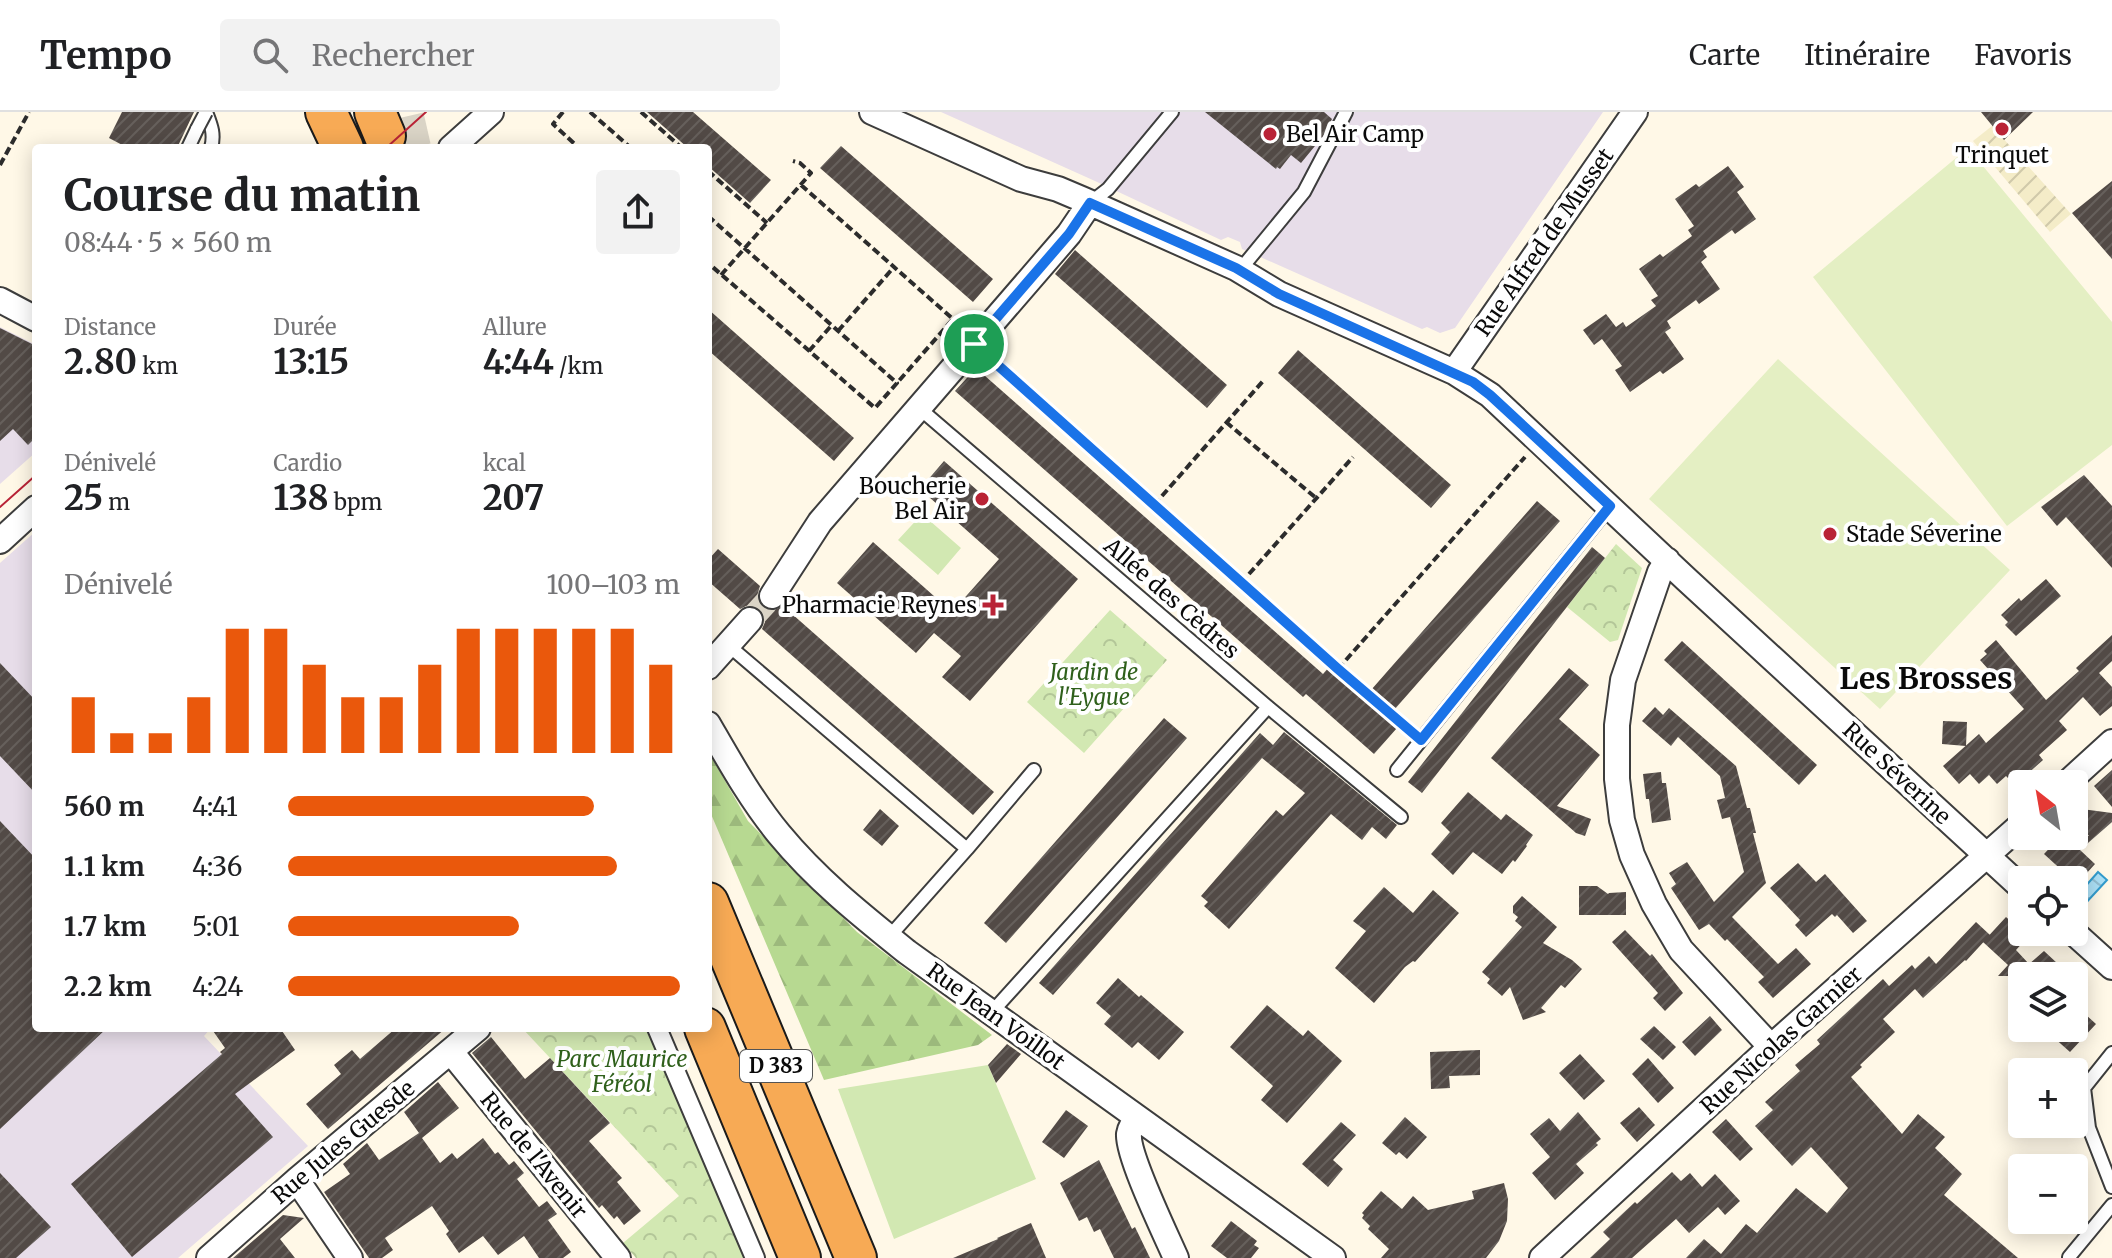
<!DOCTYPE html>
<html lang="fr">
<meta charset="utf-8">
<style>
:root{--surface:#fff;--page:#f2f2f2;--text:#202124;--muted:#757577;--line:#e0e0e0;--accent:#ea580c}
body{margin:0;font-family:Merriweather,serif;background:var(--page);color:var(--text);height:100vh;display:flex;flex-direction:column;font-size:30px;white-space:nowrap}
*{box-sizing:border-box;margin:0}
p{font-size:26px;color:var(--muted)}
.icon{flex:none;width:44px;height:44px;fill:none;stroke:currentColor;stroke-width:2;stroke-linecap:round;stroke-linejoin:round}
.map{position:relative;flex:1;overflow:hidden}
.side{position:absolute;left:32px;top:32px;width:680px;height:888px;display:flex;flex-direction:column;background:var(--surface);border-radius:8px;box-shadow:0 4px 20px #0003}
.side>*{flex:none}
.needle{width:52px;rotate:329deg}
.tools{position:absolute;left:2008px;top:658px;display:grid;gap:16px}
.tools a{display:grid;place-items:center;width:80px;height:80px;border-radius:8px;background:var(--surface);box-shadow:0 4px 20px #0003;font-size:40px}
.pin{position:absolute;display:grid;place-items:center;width:68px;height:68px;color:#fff;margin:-34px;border:4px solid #fff;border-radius:50%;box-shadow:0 2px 8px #0007}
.round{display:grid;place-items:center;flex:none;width:84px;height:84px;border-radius:8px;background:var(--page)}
.summary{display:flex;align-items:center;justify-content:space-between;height:136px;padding:0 32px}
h1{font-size:44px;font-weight:700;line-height:60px}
.stats{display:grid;grid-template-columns:repeat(3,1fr);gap:12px;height:136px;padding:8px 32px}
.stats div{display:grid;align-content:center}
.stats b{font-size:34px;font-weight:700}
.stats small{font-size:22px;font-weight:400}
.stats p{font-size:22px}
.chart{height:224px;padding:16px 32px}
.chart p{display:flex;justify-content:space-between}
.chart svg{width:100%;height:144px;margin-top:8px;stroke:var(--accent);stroke-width:6}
ul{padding:0 32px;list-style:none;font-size:26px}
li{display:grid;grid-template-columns:128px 96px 1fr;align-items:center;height:60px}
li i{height:20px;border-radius:10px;background:var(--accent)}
header{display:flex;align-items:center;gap:48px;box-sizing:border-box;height:112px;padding:0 40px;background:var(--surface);border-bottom:2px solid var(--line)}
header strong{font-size:38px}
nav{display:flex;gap:44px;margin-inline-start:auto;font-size:28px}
.search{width:560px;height:72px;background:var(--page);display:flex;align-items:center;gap:20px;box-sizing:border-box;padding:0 28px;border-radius:8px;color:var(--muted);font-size:30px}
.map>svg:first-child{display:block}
.industrial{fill:#e7dde9}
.farmland{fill:url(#farmland-furrows)}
.grass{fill:#d2e8b2}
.forest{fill:url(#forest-firs)}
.park{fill:url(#park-crowns)}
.pitch{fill:#e4efc3}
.water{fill:url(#water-waves);stroke:#339ccd;stroke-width:2}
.building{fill:url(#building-hatch)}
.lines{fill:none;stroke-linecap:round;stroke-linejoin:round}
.minor-tunnel{stroke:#dad4c6;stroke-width:24;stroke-dasharray:24 12;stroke-linecap:butt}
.trunk-tunnel{stroke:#dad4c6;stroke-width:40;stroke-dasharray:40 20;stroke-linecap:butt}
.service-casing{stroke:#3d3d3d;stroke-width:16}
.pedestrian-casing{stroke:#3d3d3d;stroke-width:22}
.minor-casing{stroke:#3d3d3d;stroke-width:28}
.trunk-casing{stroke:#1b1b1b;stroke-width:44}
.path{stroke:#2c2c2c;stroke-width:4;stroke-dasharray:8 4;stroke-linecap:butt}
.service{stroke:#fff;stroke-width:12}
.pedestrian{stroke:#fff;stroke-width:18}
.minor{stroke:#fff;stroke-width:24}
.trunk{stroke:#f7aa55;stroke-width:40}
.tram{stroke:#b92336;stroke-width:2}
.service-bridge-casing{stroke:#3d3d3d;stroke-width:16;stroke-linecap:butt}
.service-bridge{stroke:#fff;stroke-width:12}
.route-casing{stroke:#fff;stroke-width:16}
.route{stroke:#1a73e8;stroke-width:10}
.poi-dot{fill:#b92336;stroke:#fff;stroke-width:3}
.labels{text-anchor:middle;stroke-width:8;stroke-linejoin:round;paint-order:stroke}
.shield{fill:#fff;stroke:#545454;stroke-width:2}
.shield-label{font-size:20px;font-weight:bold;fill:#0a0a0a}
.poi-label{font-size:22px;fill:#0a0a0a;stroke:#fff;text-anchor:start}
.street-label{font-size:22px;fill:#0a0a0a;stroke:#fff}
.park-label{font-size:22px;font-style:italic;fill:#2f601b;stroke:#fff}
.district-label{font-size:30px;font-weight:bold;fill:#0a0a0a;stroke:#fff}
</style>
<header>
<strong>Tempo</strong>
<div class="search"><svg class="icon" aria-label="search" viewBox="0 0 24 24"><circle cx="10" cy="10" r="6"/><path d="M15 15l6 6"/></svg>Rechercher</div>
<nav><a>Carte</a><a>Itinéraire</a><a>Favoris</a></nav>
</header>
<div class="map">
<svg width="2112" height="1146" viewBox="0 0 2112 1146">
<defs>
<pattern id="farmland-furrows" width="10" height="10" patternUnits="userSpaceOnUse" patternTransform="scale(2)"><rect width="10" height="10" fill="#f4ecc8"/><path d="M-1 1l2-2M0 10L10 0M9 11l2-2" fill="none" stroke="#d0c9aa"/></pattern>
<pattern id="forest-firs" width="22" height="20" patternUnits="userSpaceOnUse" patternTransform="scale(2)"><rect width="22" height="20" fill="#b7d991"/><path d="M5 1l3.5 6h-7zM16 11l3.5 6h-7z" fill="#9cb97c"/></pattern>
<pattern id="park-crowns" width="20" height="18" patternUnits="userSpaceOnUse" patternTransform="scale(2)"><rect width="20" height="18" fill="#d2e8b2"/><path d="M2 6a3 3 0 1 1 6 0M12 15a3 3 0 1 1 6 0" fill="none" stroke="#b3c698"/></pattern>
<pattern id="water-waves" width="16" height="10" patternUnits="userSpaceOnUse" patternTransform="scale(2)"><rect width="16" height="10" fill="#ace0f6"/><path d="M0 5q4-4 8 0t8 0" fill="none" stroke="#93bfd2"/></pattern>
<pattern id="building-hatch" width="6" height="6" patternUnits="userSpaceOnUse" patternTransform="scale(2)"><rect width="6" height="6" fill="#524a46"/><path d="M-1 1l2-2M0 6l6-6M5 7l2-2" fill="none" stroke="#66605c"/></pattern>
</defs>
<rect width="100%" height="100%" fill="#fff8e7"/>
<path class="industrial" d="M941,0H1603L1455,216L1440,221L1427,215L1422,217L1249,140L1242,137L1240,130L1228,125L1221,128L1095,69Z
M0,215L36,233V340L0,372Z
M36,419V916H211L204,924L308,1034L178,1146H0V451Z"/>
<path class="farmland" d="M1992,14L2071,102L2050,120L1973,29Z"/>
<path class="grass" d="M922,402L961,436L938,463L898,428Z
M988,953L1036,1067L894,1127L838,977Z"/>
<path class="forest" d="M708,639L748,709L857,820L992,923L978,933L824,968L708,695Z"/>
<path class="park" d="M1616,432L1642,456L1618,528L1610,530L1567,495Z
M1110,498L1167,548L1084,641L1027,590Z
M522,916H650L748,1146H636L623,1131L679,1084Z"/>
<path class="pitch" d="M1968,36L2112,210V333L2007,414L1813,165Z
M1778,247L2010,458L1880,597L1649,387Z"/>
<path class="water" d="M2098,760L2107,768L2083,794L2075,786Z"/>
<path class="building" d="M122,0H194L177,36H128L109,26Z
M647,0H693L771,68L750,91L708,54V36H688Z
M1205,0H1324L1332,7L1324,23L1301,51L1291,43L1280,57L1277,55L1276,57Z
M1981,0H2033L2004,28Z
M841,34L993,167L973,190L820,56Z
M1728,54L1744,75L1737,80L1756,107L1735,122L1732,118L1703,139L1707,145L1701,150L1720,177L1699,192L1696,188L1667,209L1671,216L1665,220L1684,247L1663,262L1660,259L1630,280L1615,258L1622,254L1602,227L1594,233L1583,218L1606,202L1616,215L1623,210L1626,215L1656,194L1651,188L1658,184L1639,157L1660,142L1663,145L1692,124L1688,118L1694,114L1675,87L1696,72L1699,75Z
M2112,69V147L2072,101Z
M1075,138L1227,273L1207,296L1055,162Z
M708,197L854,326L834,349L708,238Z
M0,216L36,234V325L28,333L13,317L0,329Z
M1298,238L1451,373L1431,396L1278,261Z
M976,256L1323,562L1329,555L1364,586L1537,389L1560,409L1387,606L1397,616L1374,642L1306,582L1303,585L955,279Z
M944,349L1078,467L970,589L942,565L961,544L934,521L916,541L837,471L873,430L952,500L999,447L920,377Z
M2084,363L2112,394V456L2066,405L2057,414L2041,395Z
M1592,435L1605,446L1422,681L1408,670Z
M718,437L760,474L757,484L759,491L763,496L772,499L783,494L994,680L973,703L762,517L765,510L764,504L760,497L752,493L746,494L740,497L708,469V448Z
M2046,467L2061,484L2016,524L2005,513L2008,510L2001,503L2019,486L2021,489Z
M2112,523V549L2099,561L2112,575V594L2100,604L2083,585L2059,609L2067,618L2039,643L2043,648L2015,673L2006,664L1997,672L1989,663L1979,672L1970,662L1959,672L1943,654L1979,622L1986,631L2024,597L1980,548L1987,542L1984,539L1996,528L2046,588L2079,559L2076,556Z
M1682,529L1817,653L1799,673L1664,548Z
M0,551L36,589V682L0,644Z
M1569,556L1589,573L1559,607L1600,643L1557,694L1591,707L1585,724L1576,721L1491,646Z
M1655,595L1663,603L1669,596L1736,654L1747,696H1750L1756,721H1753L1766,771L1732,805L1778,852L1796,836L1811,852L1773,886L1758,870L1764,865L1727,827L1725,829L1709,812L1699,818L1671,776L1676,772L1669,761L1687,750L1714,790L1744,760L1730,705L1722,707L1717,688L1725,686L1720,664L1678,625L1671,634L1642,609Z
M1164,606L1187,626L1006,831L984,811Z
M1943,609L1967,610L1966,634L1942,632Z
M1284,620L1397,713L1386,727L1372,715L1362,728L1331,702L1229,817L1204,794L1208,790L1201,784L1276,698L1283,704L1305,681L1262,646L1053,883L1039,871L1260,621L1273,633Z
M2112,658V695L2094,674Z
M1661,660L1662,671H1666L1671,708L1652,711L1649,687H1646L1643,662Z
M1468,680L1501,708L1506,702L1533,723L1526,733L1527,734L1515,750L1513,748L1502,762L1473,740L1453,763L1431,742L1450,720L1441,711Z
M2074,696L2112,701V710L2080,738L2095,752L2077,772L2044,742L2061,724H2089L2074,707Z
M880,697L899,714L882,734L863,718Z
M0,709L36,747V916H107L0,1017Z
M1798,751L1816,770L1825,762L1867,809L1853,821L1837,803L1835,805L1832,802L1806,825L1795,813L1800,808L1770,776Z
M1579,774H1597L1608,782L1609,781L1626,780V803H1579Z
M1384,775L1413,801L1433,778L1459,801L1415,850L1413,849L1405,855L1374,891L1335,856L1366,819L1353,809Z
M1522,784L1557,815L1543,831L1572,848L1582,857L1565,876L1561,873L1541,896L1546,900L1523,908L1510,875L1502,884L1487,871L1490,867L1482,860L1522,815L1515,809L1518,805L1513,801V794Z
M2006,805L2028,825L2016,838L2029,852L2044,839L2071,864H1998L2008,853L1983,830Z
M1976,810L1990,823L1966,849L1965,848L1923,886L1915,877L1883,907L1895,920L1860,953L1862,955L1851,965L1902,1022L1918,1002L1945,1025L1935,1036L1962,1062L1944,1083L2018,1146H1686L1704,1127L1721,1142L1746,1112L1757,1121L1796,1076L1827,1101L1848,1076L1811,1035L1792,1054L1755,1014L1773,998L1765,990L1800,959L1795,953L1820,932L1817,928L1883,867L1889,874L1912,853L1915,857L1929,844L1936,852Z
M1625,818L1650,844L1652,842L1683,881L1665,899L1653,886L1658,881L1612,830Z
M1118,866L1139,885L1141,883L1184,920L1159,948L1138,930L1132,936L1104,912L1111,904L1096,891Z
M2074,892L2096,912L2070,940L2043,916H2074Z
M1267,893L1303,924L1308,918L1342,949L1287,1011L1261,988L1273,974L1230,935Z
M1710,904L1722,918L1695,944L1682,930Z
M1654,914L1676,935L1663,948L1640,927Z
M211,916H280L295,938L235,982L273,1025L132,1145L71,1072L222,942L220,940L225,936Z
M396,916H446L328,1017L306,992L341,962L334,953L352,938L360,947Z
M491,925L525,967L550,946L610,1011L589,1029L622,1066L617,1070L641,1099L624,1113L617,1104L614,1107L602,1093L599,1096L472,941Z
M1007,932L1021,942L996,971L988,953Z
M1480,938V963L1449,964L1450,976L1431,977L1430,940Z
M1580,942L1605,969L1584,988L1559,961Z
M1648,946L1674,976L1658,991L1632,962Z
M438,970L459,996L422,1026L440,1051L452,1041L457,1047L483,1026L495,1042L498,1040L509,1053L514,1049L524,1061L517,1067L539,1095L547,1089L557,1102L548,1108L571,1140L563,1146H539L524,1124L498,1143L483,1124L459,1141L446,1122L449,1119L432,1094L385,1126L393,1138L382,1146H369L324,1080L350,1062L343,1052L367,1031L379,1048L419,1021L404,1000Z
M1639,995L1655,1013L1637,1030L1620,1011Z
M1066,998L1088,1014L1064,1046L1042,1030Z
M1578,1000L1601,1027L1596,1031L1598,1033L1576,1052L1584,1061L1555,1088L1532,1061L1550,1045L1530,1022L1549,1006L1560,1019Z
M1405,1005L1427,1025L1407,1047L1399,1040L1396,1043L1382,1031Z
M1726,1007L1753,1037L1740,1049L1712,1020Z
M1341,1010L1356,1023L1333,1048L1343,1057L1328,1075L1302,1052Z
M1099,1048L1132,1117L1135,1115L1150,1146H1114L1100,1117L1094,1120L1087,1105L1079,1109L1060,1071Z
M1672,1060L1681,1069L1690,1061L1702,1075L1715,1062L1740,1089L1725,1103L1718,1095L1689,1121L1676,1107L1632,1146H1590L1610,1127L1603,1120L1635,1090L1637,1092Z
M0,1061L51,1115L16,1146H0Z
M1504,1071L1508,1087L1507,1109L1499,1129L1486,1146H1381L1389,1137L1368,1117L1370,1114L1362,1106L1364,1103L1362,1101L1381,1079L1402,1097L1413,1084L1428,1098L1474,1087L1472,1079Z
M283,1103L304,1106L280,1127L295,1146H233Z
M1231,1109L1257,1129L1254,1133L1259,1136L1251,1146H1227L1211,1134Z
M1031,1111L1046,1146H953L998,1127L997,1126Z"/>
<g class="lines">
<path class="minor-tunnel" d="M750,508L772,484"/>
<path class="trunk-tunnel" d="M404,5L411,36"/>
<defs>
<path id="service" d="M206,0C211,13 215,22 211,36
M188,36L197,17
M1090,91L1108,77L1172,0
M1240,158L1304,80L1346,0
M919,296L1268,595L1401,705
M728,533L967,737L889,825
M1397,658L1610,394
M967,737L1034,658
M991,901L1268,595
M2112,941L2084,976L2089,1016L2112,1075
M2020,959L2036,960
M2069,1145L2112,1093"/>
<path id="pedestrian" d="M657,916L755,1146"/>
<path id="minor" d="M872,0L1021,67L1058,77L1084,88L1236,156L1279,182L1454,260L1490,283L1686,467L2022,776
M451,36L491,0
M0,188L36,207
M1454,260L1635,0
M0,429L36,396
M1667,448L1660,460L1623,568L1617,613V667L1622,708L1632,743L1654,792L1681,838L1771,935
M772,484L820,410L1069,122L1090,91
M708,555L750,508
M708,612C730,650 751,688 779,722C817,768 861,803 907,840L1333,1146
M2066,672L2112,630
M2073,820L2112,855
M451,940L618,1146
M1138,1006C1133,1011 1130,1016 1129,1022C1127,1043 1166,1123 1176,1146
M297,1068L350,1146
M209,1146L297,1068L478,916
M1542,1146L1771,935L2022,712"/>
<path id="trunk" d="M326,0L343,36
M375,0L385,24
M708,791L856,1146
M705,916L800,1146"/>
</defs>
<use href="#service" class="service-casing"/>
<use href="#pedestrian" class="pedestrian-casing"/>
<use href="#minor" class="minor-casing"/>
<use href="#trunk" class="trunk-casing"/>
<path class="path" d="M563,0L553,12L579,36
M590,0L631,36
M641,0L682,36
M0,53L29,0
M708,59L767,111
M801,73L953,207L897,271
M708,104L897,271L875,296L708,151
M721,163L811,61L800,51L793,49
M838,219L894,155
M809,239L831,214
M989,246L1338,557L1410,619
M1226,310L1316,386
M1154,393L1263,269
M1241,471L1353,345
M1338,557L1525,345"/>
<use href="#service" class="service"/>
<use href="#pedestrian" class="pedestrian"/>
<use href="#minor" class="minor"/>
<use href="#trunk" class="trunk"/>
<path class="tram" d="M386,36L426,0
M0,395L36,363"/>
<defs>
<path id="service-bridge" d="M197,17L206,0"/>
</defs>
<use href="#service-bridge" class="service-bridge-casing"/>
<use href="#service-bridge" class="service-bridge"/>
</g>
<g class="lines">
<defs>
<path id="route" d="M1090,91L1236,156L1279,182L1473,270L1490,283L1610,394L1421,628L1338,557L974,232L1069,122Z"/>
</defs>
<use href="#route" class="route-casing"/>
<use href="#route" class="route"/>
</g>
<g class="poi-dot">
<circle cx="2002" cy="17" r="8"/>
<circle cx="1270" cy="22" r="8"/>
<circle cx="982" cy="387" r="8"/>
<circle cx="1830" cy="422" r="8"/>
<path d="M989 481h8v8h8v8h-8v8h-8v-8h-8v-8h8z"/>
</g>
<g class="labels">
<rect class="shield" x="740" y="938" width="72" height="32" rx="6"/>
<g class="shield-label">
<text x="776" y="961">D 383</text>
</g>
<g class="poi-label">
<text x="1286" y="30">Bel Air Camp</text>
<text x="2002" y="51" text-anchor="middle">Trinquet</text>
<text x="966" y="382" text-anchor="end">Boucherie<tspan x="966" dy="25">Bel Air</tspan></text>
<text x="1846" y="430">Stade Séverine</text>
<text x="977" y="501" text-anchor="end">Pharmacie Reynes</text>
</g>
<g class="street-label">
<text transform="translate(1544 130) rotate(-55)" y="8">Rue Alfred de Musset</text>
<text transform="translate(1172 486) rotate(41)" y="8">Allée des Cèdres</text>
<text transform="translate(1897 661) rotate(43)" y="8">Rue Séverine</text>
<text transform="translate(996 904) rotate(36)" y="8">Rue Jean Voillot</text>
<text transform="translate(1781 928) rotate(-42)" y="8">Rue Nicolas Garnier</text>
<text transform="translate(343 1030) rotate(-40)" y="8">Rue Jules Guesde</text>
<text transform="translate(534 1043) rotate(51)" y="8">Rue de l'Avenir</text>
</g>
<g class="park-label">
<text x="1094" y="568">Jardin de<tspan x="1094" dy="25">l'Eygue</tspan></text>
<text x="622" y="955">Parc Maurice<tspan x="622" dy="25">Féréol</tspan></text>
</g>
<g class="district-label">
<text x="1926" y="577">Les Brosses</text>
</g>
</g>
</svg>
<div class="tools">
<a><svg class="needle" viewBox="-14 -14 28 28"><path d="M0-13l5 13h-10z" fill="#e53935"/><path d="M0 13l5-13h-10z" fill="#757577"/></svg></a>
<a><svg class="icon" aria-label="locate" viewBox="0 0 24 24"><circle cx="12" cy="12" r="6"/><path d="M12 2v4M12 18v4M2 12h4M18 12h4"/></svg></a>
<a><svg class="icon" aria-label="layers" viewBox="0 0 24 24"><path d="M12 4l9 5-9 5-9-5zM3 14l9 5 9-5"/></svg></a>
<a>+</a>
<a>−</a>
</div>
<div class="pin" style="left:974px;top:232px;background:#1e9e55"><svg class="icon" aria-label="arrive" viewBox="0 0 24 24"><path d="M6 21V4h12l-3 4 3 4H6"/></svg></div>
<section class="side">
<div class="summary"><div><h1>Course du matin</h1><p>08:44 · 5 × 560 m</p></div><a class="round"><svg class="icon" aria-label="share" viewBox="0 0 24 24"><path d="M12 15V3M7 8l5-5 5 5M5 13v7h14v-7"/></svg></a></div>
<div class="stats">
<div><p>Distance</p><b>2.80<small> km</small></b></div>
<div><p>Durée</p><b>13:15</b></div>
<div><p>Allure</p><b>4:44<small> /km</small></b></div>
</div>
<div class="stats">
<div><p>Dénivelé</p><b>25<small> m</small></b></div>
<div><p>Cardio</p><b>138<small> bpm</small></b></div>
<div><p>kcal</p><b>207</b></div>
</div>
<div class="chart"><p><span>Dénivelé</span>100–103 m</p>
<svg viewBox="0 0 160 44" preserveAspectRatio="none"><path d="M5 44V27M15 44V38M25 44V38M35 44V27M45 44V6M55 44V6M65 44V17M75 44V27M85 44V27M95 44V17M105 44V6M115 44V6M125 44V6M135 44V6M145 44V6M155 44V17"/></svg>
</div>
<ul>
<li><b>560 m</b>4:41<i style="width:78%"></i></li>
<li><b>1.1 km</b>4:36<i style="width:84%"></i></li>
<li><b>1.7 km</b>5:01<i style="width:59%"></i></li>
<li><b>2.2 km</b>4:24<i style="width:100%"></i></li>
</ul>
</section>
</div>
